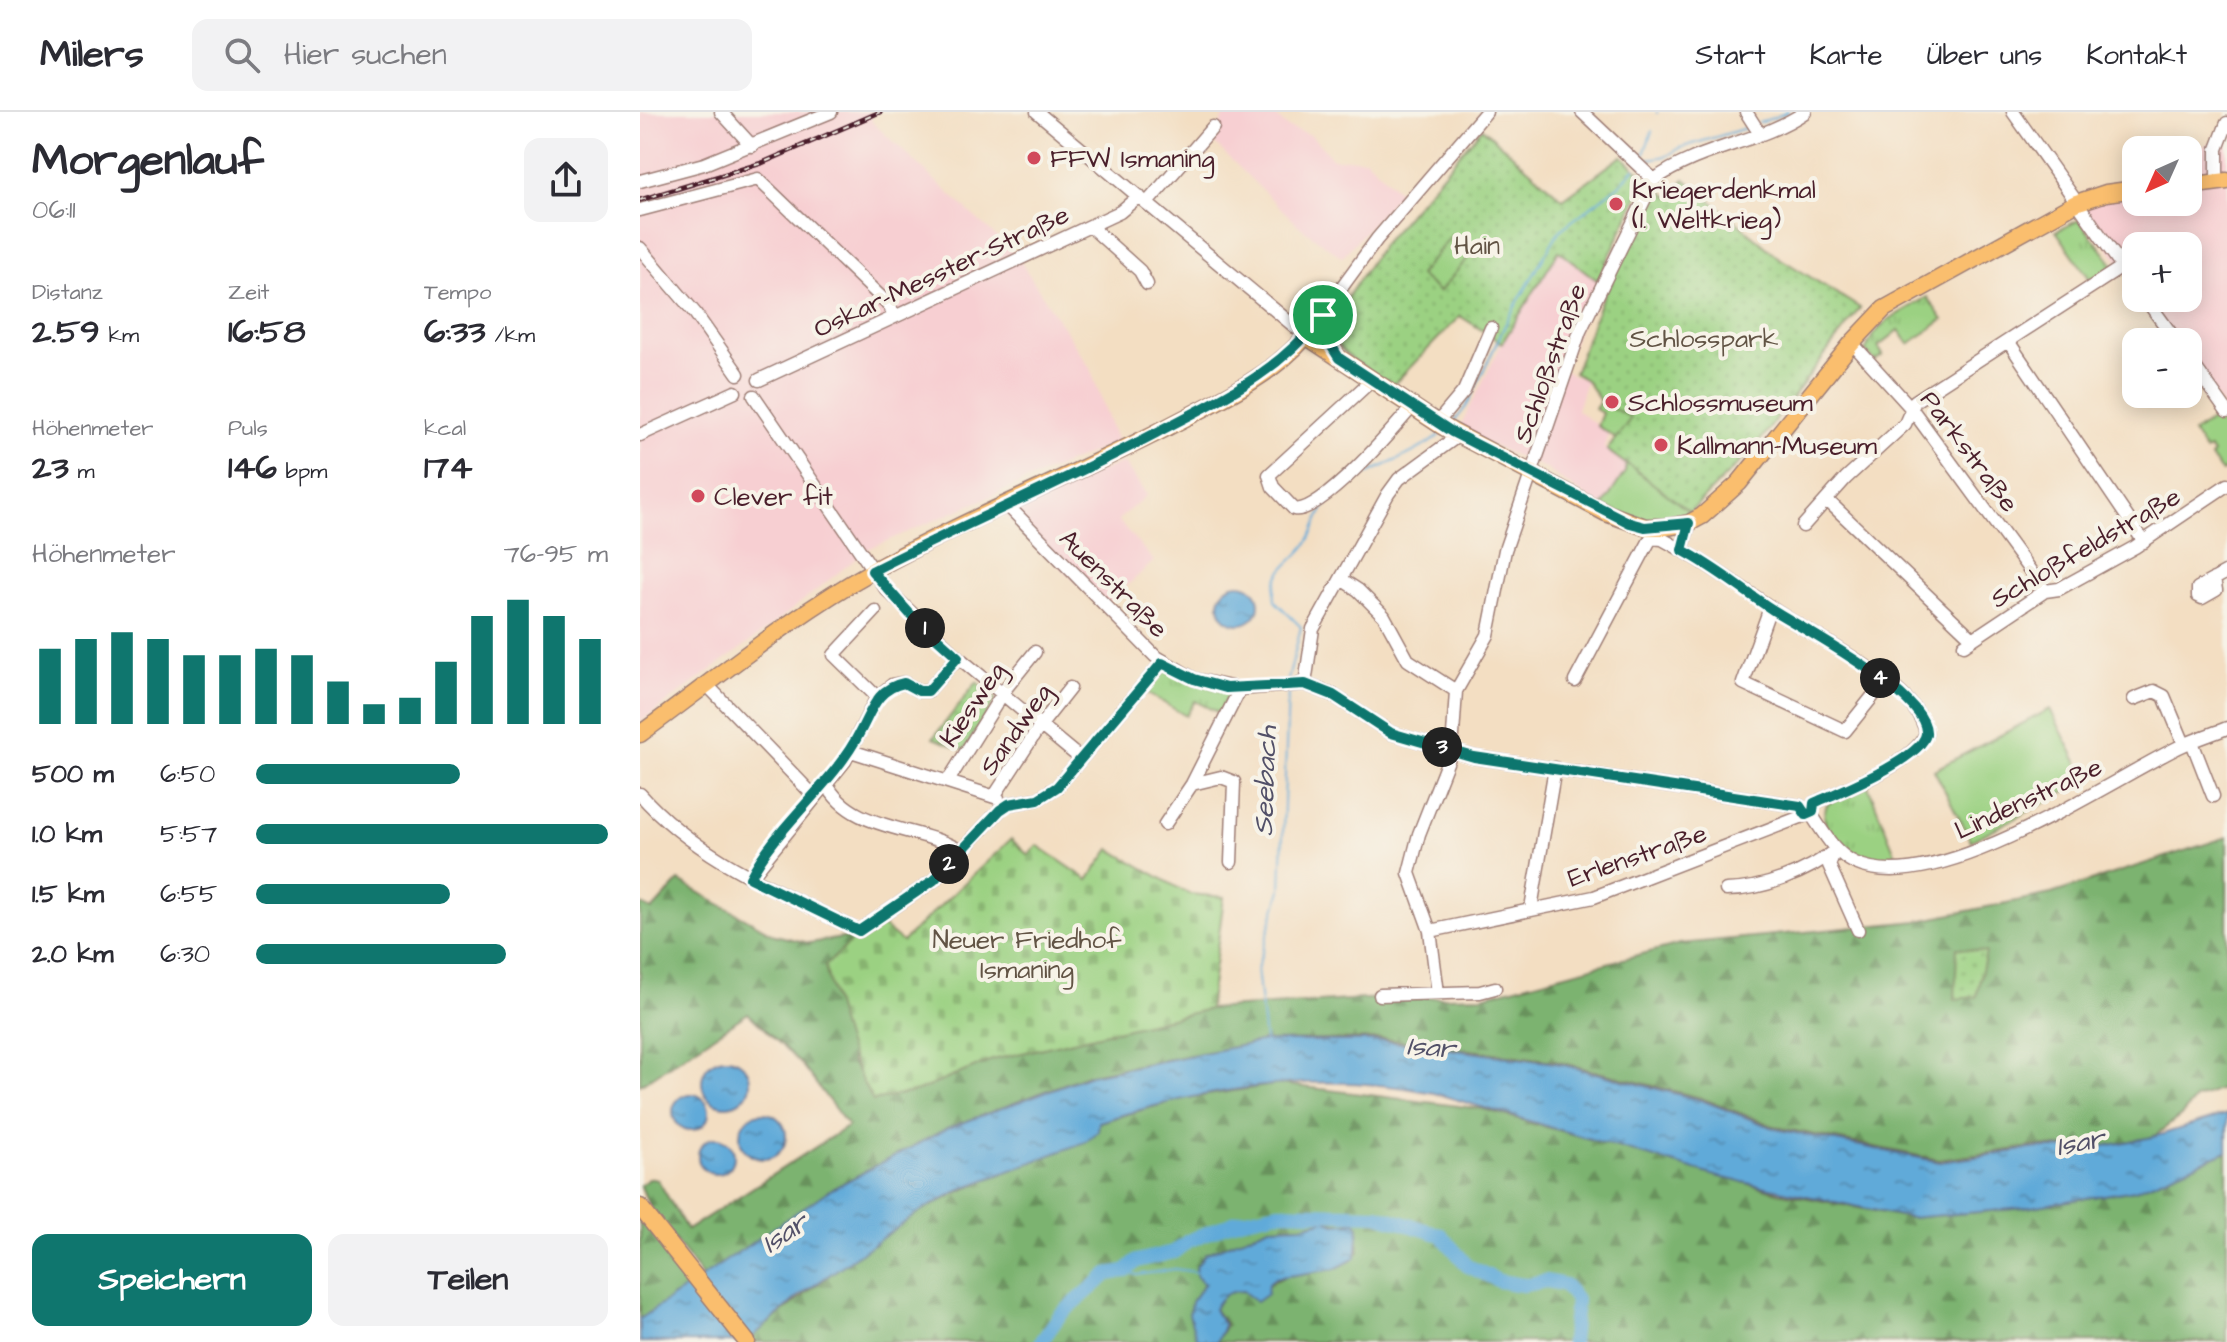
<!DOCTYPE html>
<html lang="de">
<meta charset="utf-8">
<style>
:root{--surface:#fff;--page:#f2f2f3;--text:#2b2b33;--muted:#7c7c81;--line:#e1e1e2;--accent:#0f766e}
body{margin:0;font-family:"Architects Daughter",sans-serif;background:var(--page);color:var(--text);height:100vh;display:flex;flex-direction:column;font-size:30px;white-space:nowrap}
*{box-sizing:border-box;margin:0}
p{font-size:26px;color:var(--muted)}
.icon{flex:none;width:44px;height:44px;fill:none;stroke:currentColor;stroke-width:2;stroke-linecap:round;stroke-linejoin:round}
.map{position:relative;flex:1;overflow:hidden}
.details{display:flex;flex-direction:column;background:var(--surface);width:640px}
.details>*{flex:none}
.needle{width:52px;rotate:225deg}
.controls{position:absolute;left:1482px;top:24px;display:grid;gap:16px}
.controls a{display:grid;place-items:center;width:80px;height:80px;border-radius:16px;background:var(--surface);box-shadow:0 4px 20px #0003;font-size:40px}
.pin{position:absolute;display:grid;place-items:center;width:68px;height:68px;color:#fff;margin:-34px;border:4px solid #fff;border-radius:50%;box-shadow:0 2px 8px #0007}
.km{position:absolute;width:40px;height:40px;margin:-20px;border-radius:50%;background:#222;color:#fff;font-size:22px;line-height:40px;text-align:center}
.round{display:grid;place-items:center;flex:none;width:84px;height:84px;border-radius:16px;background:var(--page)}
.overview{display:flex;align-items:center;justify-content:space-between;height:136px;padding:0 32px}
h1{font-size:44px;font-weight:700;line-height:60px}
.metrics{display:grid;grid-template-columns:repeat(3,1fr);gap:12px;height:136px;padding:8px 32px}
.metrics div{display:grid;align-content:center}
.metrics b{font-size:34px;font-weight:700}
.metrics small{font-size:22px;font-weight:400}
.metrics p{font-size:22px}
.chart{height:224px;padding:16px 32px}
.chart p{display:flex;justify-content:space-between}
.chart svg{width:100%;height:144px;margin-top:8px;stroke:var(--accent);stroke-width:6}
.button{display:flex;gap:16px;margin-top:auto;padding:16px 32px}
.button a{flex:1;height:92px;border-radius:16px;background:var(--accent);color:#fff;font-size:32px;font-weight:700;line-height:92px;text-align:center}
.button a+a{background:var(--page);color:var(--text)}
ul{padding:0 32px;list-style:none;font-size:26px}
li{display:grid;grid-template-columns:128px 96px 1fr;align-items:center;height:60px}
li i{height:20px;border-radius:10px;background:var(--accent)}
header{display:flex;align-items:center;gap:48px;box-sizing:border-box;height:112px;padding:0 40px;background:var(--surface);border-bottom:2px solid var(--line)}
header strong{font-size:38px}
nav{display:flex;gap:44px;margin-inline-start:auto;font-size:28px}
.search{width:560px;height:72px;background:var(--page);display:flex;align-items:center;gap:20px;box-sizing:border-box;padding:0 28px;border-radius:16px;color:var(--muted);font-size:30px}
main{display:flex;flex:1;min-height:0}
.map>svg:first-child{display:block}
.built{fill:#f7cfd2}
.grass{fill:url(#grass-tufts);stroke:#727856;stroke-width:2}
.forest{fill:url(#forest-firs);stroke:#63694e;stroke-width:2}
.cemetery{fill:url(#cemetery-stones);stroke:#727856;stroke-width:2}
.park{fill:url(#park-dots);stroke:#727856;stroke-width:2}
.garden{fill:#9bd182;stroke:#727856;stroke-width:2}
.water{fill:url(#water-ripples);stroke:#566482;stroke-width:2}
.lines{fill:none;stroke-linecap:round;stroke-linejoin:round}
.stream{stroke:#61aad9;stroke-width:2}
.river{stroke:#61aad9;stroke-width:14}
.minor-casing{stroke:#9e7e76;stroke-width:15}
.major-casing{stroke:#9e7e76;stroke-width:19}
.minor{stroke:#fff;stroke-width:12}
.major{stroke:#fabe6e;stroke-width:16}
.rail-casing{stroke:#4a1f2b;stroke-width:5}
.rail{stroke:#f7f3e8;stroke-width:2;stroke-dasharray:6;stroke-linecap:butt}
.route-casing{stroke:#fff;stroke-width:16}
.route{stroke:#0f766e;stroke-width:10}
.poi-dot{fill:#d1495b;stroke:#f7f3e8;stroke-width:3}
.labels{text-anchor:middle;stroke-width:8;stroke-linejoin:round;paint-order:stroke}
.poi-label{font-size:26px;fill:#4a1f2b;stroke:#f7f3e8;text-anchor:start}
.park-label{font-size:26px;fill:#625445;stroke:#f7f3e8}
.street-label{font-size:26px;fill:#4a1f2b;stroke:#f7f3e8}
.water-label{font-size:28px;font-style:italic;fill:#525068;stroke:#f7f3e8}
</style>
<header>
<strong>Milers</strong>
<div class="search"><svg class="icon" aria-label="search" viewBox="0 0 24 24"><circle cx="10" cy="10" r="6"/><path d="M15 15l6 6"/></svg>Hier suchen</div>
<nav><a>Start</a><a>Karte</a><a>Über uns</a><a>Kontakt</a></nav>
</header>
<main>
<section class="details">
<div class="overview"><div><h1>Morgenlauf</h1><p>06:11</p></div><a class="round"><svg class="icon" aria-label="share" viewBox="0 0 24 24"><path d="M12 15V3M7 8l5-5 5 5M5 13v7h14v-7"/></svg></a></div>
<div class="metrics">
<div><p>Distanz</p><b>2.59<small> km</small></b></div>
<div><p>Zeit</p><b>16:58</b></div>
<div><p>Tempo</p><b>6:33<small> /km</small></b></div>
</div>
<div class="metrics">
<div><p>Höhenmeter</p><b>23<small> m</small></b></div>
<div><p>Puls</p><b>146<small> bpm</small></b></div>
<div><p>kcal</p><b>174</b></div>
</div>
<div class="chart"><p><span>Höhenmeter</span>76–95 m</p>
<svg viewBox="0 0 160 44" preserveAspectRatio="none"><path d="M5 44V21M15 44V18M25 44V16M35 44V18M45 44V23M55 44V23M65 44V21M75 44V23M85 44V31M95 44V38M105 44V36M115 44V25M125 44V11M135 44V6M145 44V11M155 44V18"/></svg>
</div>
<ul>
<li><b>500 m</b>6:50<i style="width:58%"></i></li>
<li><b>1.0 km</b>5:57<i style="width:100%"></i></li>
<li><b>1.5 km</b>6:55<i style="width:55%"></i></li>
<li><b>2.0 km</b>6:30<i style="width:71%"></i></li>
</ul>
<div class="button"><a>Speichern</a><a>Teilen</a></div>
</section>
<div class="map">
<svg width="1587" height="1230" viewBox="0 0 1587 1230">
<defs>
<pattern id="grass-tufts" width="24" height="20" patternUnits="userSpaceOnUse" patternTransform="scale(2)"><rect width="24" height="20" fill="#9bd182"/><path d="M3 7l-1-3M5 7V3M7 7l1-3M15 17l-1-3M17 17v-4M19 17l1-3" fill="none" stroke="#87b370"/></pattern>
<pattern id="forest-firs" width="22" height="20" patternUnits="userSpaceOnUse" patternTransform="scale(2)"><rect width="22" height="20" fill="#7cb370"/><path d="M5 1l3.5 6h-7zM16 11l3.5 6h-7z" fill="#68915c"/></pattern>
<pattern id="cemetery-stones" width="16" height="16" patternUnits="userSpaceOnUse" patternTransform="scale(2)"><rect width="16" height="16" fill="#9bd182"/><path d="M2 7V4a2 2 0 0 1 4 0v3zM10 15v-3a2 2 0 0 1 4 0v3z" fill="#87b370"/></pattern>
<pattern id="park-dots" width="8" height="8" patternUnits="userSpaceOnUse" patternTransform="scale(2)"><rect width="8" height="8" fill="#9bd182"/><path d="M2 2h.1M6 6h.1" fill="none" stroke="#87b370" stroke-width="1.8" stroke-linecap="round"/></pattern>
<pattern id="water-ripples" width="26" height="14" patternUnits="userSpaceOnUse" patternTransform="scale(2)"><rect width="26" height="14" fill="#61aad9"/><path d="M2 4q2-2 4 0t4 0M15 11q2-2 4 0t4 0" fill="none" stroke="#528ab0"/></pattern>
</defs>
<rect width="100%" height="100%" fill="#f7f3e8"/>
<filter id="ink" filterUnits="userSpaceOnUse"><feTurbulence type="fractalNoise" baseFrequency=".0125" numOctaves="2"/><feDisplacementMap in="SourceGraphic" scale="16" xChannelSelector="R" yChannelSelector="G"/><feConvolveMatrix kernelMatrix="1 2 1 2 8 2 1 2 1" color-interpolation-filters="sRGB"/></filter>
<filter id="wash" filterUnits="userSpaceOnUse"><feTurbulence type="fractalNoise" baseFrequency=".006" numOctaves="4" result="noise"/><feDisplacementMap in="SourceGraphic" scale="32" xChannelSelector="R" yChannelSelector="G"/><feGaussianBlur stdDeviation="1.8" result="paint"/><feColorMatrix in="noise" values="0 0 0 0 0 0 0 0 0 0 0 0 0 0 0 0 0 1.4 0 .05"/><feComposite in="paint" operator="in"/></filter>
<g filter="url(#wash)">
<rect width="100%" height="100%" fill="#f3dec2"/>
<path class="built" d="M0,0H231L232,10L377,144L450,256L477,330L228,437L125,519L0,610Z
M596,0H632L647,15L671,23L693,47H726L760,80L702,145L659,114L572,29L584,5Z
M1587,23V301L1548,247V230H1536L1504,186H1548V134H1496V174L1436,91L1496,64V90H1548V41Z
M919,139L958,169L922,258L946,269L937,298L968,322L964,336L1017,373L959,394L905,356L818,319L862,231Z
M483,350L507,383L478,408L514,449L463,496L362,400Z"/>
<path class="grass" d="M1439,108L1473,152L1472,157L1452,170L1416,119Z
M1287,185L1303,208L1269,232L1259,218L1238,235L1243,243L1235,249L1225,239L1233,223L1248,208Z
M525,559L589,582L579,601L555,589L546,604L504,579Z
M1227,671L1259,751C1230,752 1171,731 1187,692Z"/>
<path class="forest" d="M1587,725V975L1555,987L1542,1003L1513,1025L1448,1037L1399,1034L1299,1048L1136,1015L1061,986L915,949L744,927L625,929L450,962L306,1017L188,1079L63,1166L10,1095L0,1073L10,1066L18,1068L47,1118L208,1014L161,952L108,901L0,973V792L12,798L39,769L135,823L169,831L217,824L211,950L228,973L278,979L351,948L569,897L725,887L842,884L1040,832L1278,809L1411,782Z
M640,972L843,997L1138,1080L1270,1106L1385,1096L1495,1078L1587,1039V1230H576L586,1213L574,1197L580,1186L590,1179L628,1172L650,1162H669L719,1140L715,1110L695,1112L685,1108L663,1114L630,1115L565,1142L564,1172L551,1190L558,1230H115L111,1225L218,1140L281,1099L459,1010L541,987Z
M0,1107L53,1173L0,1207Z"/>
<path class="cemetery" d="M371,727L388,743L397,733L448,768L470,737L549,782L584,785L569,897L352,948L278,979L233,989C207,945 198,905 185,854L217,824L239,811L262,830Z"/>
<path class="park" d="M842,16L923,87L982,44L1006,66L958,169L919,139L862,231L820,204L753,273C732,258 685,240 692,209L741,134Z
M1045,67L1138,145L1220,196L1116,334L1050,400L967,338L990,306L960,289L946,268L934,261L961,189L1017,75L1029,85Z
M337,570L356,587L324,638L293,626Z
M1317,836L1346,840L1336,885L1315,887Z"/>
<path class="garden" d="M812,123L833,140L799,180L779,163Z
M960,289L991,306L976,326L957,314L962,301L955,297Z
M1581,303L1587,312V356L1582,360L1570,345L1573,342L1569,337L1565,339L1553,321Z
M986,351L1050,400C1020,418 993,406 963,394L985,360Z
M1410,597L1447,669L1331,729L1294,658Z"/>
<path class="water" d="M579 492a20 20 0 1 1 40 0a20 20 0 1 1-40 0Z
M625,929H745L916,951L1061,988L1136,1017L1300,1050L1398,1036L1448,1037L1513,1025L1587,1002V1039L1495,1078L1385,1096L1270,1106L1079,1065L794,981C683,958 567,975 459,1010L458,1019L445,1030L324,1076L281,1099L159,1184L107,1230H0V1207L188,1079L306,1017L450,963Z
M62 970a24 24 0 1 1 48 0a24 24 0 1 1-48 0Z
M33 1000a18 18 0 1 1 36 0a18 18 0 1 1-36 0Z
M100 1024a23 23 0 1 1 46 0a23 23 0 1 1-46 0Z
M58 1044a18 18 0 1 1 36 0a18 18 0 1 1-36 0Z
M685,1108L695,1112L715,1110L719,1114L716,1146L695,1157L635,1166L628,1172L627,1182L616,1190L603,1179C588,1179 581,1183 574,1197C582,1216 590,1205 576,1230L557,1229L549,1202L551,1190L564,1172L556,1164V1155L565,1142L630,1115L662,1114Z"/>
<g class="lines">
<path class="stream" d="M1017,1V0
M1119,11L1148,0
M1002,48L1012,19
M1002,48L1027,44L1040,36L1109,15
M814,310L826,295L869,205L919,119L979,73L995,56
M648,568L661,515L635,489C632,457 649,455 666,433C676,420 677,402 689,389C723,355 765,351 800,323
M625,928L617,857L641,778L648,579
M685,1108L687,1101
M485,1159L497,1163L535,1157L556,1160"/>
<path class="river" d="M401,1230L420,1203L468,1162L485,1159L497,1149L534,1140L548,1129L596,1109L638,1100L737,1103L801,1123L828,1154L859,1169L883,1173L906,1169L925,1173L936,1188L932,1230"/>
</g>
</g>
<g filter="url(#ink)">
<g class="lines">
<defs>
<path id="minor" d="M81,0L112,34
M397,0L666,224L737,127L846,0
M942,0L1014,68
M1106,0L1120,22
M1373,0L1496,174
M0,69L64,52L191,0
M1577,71V37L1587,11
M507,91L573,15
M0,98L118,67L248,192L255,204
M450,114L500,159L507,172
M0,136L55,201L98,262
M1505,186L1537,230
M1368,229L1504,430
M1212,231L1271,296L1405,479
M1548,245L1587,300
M119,268L450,114L480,100L499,84
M732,268L629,363L633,375L654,397C679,404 754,316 772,295
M114,284L246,477L318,545L441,647
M797,311L824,279L851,216
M0,323L95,280
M1187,388L1333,527
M367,393L515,544L554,567L600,577L665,572L693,583L751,621L834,645L1160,694
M1049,411L1042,438C1073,455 1100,475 1130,495C1170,524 1278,571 1286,621C1275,652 1202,678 1174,691
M1163,414L1206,366L1265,312L1275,289L1482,155
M701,467L718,478L744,504L768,548L816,579
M1574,467L1576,478L1562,486L1558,484V476L1587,460
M1130,496L1103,571L1205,619L1245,569
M1324,533L1405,479L1419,477L1495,435L1587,373
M935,569L1011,426L1022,427L1042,438
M665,572L673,517L748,382L759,367L819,323
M67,573L174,684
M237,585L252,573L264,571L279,579H288L318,545
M1494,587L1514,579L1524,584L1544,632
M1552,630L1573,684
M211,639L358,686
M308,669L366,576L395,540
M186,671C211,720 278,713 321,739
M552,672L581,665L594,670L591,750
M0,682C57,747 143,781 219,819L294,768L360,698
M355,683L400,614L430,576
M369,692L398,687L417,675L522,551
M1171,702C1184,721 1194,741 1215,751C1296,788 1468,669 1541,634C1556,627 1572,622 1587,616
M525,712L552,672L600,577
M1194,741L1189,753L1218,818
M110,766L205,649L237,585L194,543L235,499
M1086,778C1121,778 1169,760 1195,738
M891,796L915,656
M790,819L954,785L1166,703
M798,881L790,819L769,761L779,722L812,638L816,579L848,523L865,438L940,219L1014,68C1059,35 1120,31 1165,0
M740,883L840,880L855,876"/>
<path id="major" d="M1548,74L1587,69
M683,203L686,225L696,242
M0,622C76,567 151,504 234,458C328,406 428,366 524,317C573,291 629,267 666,224L802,314L966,401L1005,415H1028L1049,411L1062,404L1099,371L1212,231L1244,197L1436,91L1466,81L1496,77
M0,1095L107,1230"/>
</defs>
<use href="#minor" class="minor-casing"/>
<use href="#major" class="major-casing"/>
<use href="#minor" class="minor"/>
<use href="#major" class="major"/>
<defs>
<path id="rail" d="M0,88L122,51L240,0"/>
</defs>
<use href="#rail" class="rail-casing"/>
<use href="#rail" class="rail"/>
</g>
</g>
<g class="lines" filter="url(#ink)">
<defs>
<path id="route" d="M683,203L686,225L699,246L812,320L990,411L1005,415L1049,411L1042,438C1075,455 1102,478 1133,498C1163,517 1290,584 1286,622C1282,647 1196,681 1174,691L1173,700L1166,703L1160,694L834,645L751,621L693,583L665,572L586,576L554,567L522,551L417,675L398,687L369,692L360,698L294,768L219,819L110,766C138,711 193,674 221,618C232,597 238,576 264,571L279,579H288L318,545L270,502L232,459C326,411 423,370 516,321C582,286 636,263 683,203Z"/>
</defs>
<use href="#route" class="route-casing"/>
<use href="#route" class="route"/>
</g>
<g class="poi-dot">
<circle cx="394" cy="46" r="8"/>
<circle cx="976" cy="92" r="8"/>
<circle cx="972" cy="290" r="8"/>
<circle cx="1021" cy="333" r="8"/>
<circle cx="58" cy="384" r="8"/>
</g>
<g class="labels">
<g class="poi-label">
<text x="410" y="55">FFW Ismaning</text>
<text x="992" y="86">Kriegerdenkmal<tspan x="992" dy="30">(1. Weltkrieg)</tspan></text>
<text x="988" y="299">Schlossmuseum</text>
<text x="1037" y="342">Kallmann-Museum</text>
<text x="74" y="393">Clever fit</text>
</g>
<g class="park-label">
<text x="837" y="142">Hain</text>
<text x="1064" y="235">Schlosspark</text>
<text x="387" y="836">Neuer Friedhof<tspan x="387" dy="30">Ismaning</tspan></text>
</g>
<g class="street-label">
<text transform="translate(301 159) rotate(-25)" y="9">Oskar-Messter-Straße</text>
<text transform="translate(909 251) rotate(-70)" y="9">Schloßstraße</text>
<text transform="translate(1330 339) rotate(53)" y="9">Parkstraße</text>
<text transform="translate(1445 435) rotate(-30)" y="9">Schloßfeldstraße</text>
<text transform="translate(474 471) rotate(45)" y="9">Auenstraße</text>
<text transform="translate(332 592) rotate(-56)" y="9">Kiesweg</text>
<text transform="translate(375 617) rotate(-55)" y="9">Sandweg</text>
<text transform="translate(1388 686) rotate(-25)" y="9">Lindenstraße</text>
<text transform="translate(997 743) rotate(-19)" y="9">Erlenstraße</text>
</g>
<g class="water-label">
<text transform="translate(624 669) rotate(-88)" y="10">Seebach</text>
<text transform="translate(791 934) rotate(4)" y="10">Isar</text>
<text transform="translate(1440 1029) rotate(-11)" y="10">Isar</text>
<text transform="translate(144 1120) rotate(-34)" y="10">Isar</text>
</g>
</g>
</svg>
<div class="controls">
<a><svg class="needle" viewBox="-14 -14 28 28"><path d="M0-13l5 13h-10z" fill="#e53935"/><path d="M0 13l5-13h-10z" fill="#7c7c81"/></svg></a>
<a>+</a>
<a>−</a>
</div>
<div class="pin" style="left:683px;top:203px;background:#1e9e55"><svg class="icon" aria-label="arrive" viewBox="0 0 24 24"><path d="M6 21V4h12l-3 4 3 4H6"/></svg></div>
<b class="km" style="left:285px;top:516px">1</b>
<b class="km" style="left:309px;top:752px">2</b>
<b class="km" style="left:802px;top:635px">3</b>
<b class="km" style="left:1240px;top:566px">4</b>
</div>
</main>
